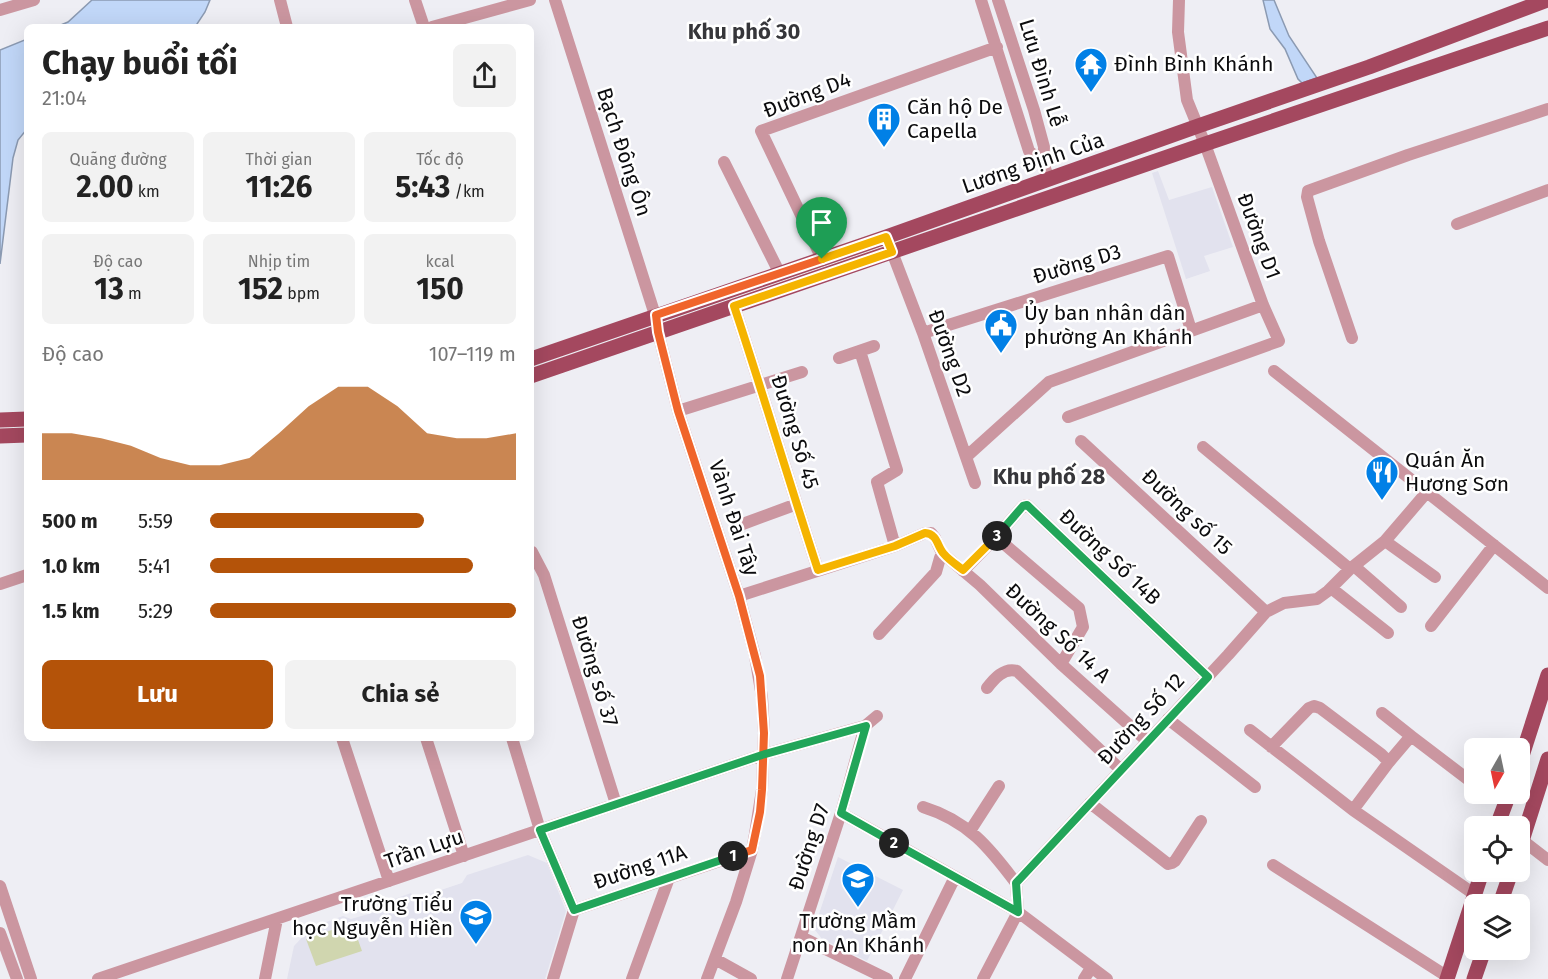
<!DOCTYPE html>
<html lang="vi">
<meta charset="utf-8">
<style>
:root{--surface:#fff;--page:#f2f2f2;--text:#222;--muted:#767676;--accent:#b45309}
body{margin:0;font-family:"Fira Sans",sans-serif;background:var(--page);color:var(--text);height:100vh;display:flex;flex-direction:column;font-size:22px;white-space:nowrap}
*{box-sizing:border-box;margin:0}
p{font-size:20px;color:var(--muted)}
.icon{flex:none;width:33px;height:33px;fill:none;stroke:currentColor;stroke-width:2;stroke-linecap:round;stroke-linejoin:round}
.map{position:relative;flex:1;overflow:hidden}
.drawer{position:absolute;left:24px;top:24px;width:510px;height:717px;display:flex;flex-direction:column;background:var(--surface);border-radius:9px;box-shadow:0 6px 24px #0002}
.drawer>*{flex:none}
.needle{width:39px;rotate:189deg}
.buttons{position:absolute;left:1464px;top:738px;display:grid;gap:12px}
.buttons a{display:grid;place-items:center;width:66px;height:66px;border-radius:9px;background:var(--surface);box-shadow:0 6px 24px #0002;font-size:30px}
.pin{position:absolute;display:grid;place-items:center;width:51px;height:51px;color:#fff;margin:-62px -26px;border-radius:50% 50% 50% 0;rotate:-45deg;box-shadow:0 0 6px #0007}
.pin .icon{rotate:45deg}
.km{position:absolute;width:30px;height:30px;margin:-15px;border-radius:50%;background:#222;color:#fff;font-size:16px;line-height:30px;text-align:center}
.round{display:grid;place-items:center;flex:none;width:63px;height:63px;border-radius:9px;background:var(--page)}
.overview{display:flex;align-items:center;justify-content:space-between;height:102px;padding:0 18px}
h1{font-size:33px;font-weight:700;line-height:45px}
.figures{display:grid;grid-template-columns:repeat(3,1fr);gap:9px;height:102px;padding:6px 18px}
.figures div{display:grid;align-content:center;border-radius:9px;background:var(--page);text-align:center}
.figures b{font-size:30px;font-weight:700}
.figures small{font-size:16px;font-weight:400}
.figures p{font-size:16px}
.chart{height:168px;padding:12px 18px}
.chart p{display:flex;justify-content:space-between}
.chart svg{width:100%;height:108px;margin-top:6px;fill:var(--accent);opacity:.7}
.button{display:flex;gap:12px;margin-top:auto;padding:12px 18px}
.button a{flex:1;height:69px;border-radius:9px;background:var(--accent);color:#fff;font-size:24px;font-weight:700;line-height:69px;text-align:center}
.button a+a{background:var(--page);color:var(--text)}
ul{padding:0 18px;list-style:none;font-size:20px}
li{display:grid;grid-template-columns:96px 72px 1fr;align-items:center;height:45px}
li i{height:15px;border-radius:8px;background:var(--accent)}
.map>svg:first-child{display:block}
.built{fill:#e2e2ee}
.green{fill:#d0d6af}
.water{fill:#c1d7f8;stroke:#8b9ab2;stroke-width:1.5}
.lines{fill:none;stroke-linecap:round;stroke-linejoin:round}
.minor{stroke:#cb96a0;stroke-width:12}
.major{stroke:#a4485f;stroke-width:15}
.split-1-casing{stroke:#fff;stroke-width:12}
.split-2-casing{stroke:#fff;stroke-width:12}
.split-3-casing{stroke:#fff;stroke-width:12}
.split-4-casing{stroke:#fff;stroke-width:12}
.split-1{stroke:#f0652b;stroke-width:8}
.split-2{stroke:#22a559;stroke-width:8}
.split-3{stroke:#22a559;stroke-width:8}
.split-4{stroke:#f5b400;stroke-width:8}
.labels{text-anchor:middle;stroke-width:5;stroke-linejoin:round;paint-order:stroke}
.poi-label{font-size:21px;fill:#0c0c0e;stroke:#fff;text-anchor:start}
.street-label{font-size:21px;fill:#0c0c0e;stroke:#fff}
.neighbourhood-label{font-size:22px;font-weight:bold;fill:#36363a;stroke:#fff}
</style>
<div class="map">
<svg width="1548" height="979" viewBox="0 0 1548 979">
<rect width="100%" height="100%" fill="#eeeef4"/>
<path class="built" d="M1158,171L1169,200L1212,187L1233,247L1204,256L1210,271L1186,279L1152,173Z
M528,855L547,863L566,911L545,979H287L294,946L312,927L343,916L351,919L379,911L378,905L411,893L414,899L462,883L467,875Z
M838,857L903,890L867,961L822,939L815,930V926Z"/>
<path class="green" d="M352,923L362,951L316,966L306,939Z"/>
<path class="water" d="M92,0H210L205,12L195,27H56L68,22Z
M1263,0H1274L1289,36L1317,78L1302,83L1298,79L1285,49L1270,29Z
M27,39V129L18,140L13,158L0,264V50Z"/>
<g class="lines">
<path class="minor" d="M280,0L287,27
M415,0L424,27
M555,0L655,315L658,332L678,411L739,596L755,656L762,697L764,733L762,790L755,834L752,850L736,902L707,979
M981,0L1029,151L1043,163
M998,0L1034,110L1044,147L1043,163L1049,179
M0,10L34,0
M432,27L530,0
M724,162L780,274
M1457,224L1548,190
M889,244L923,333L975,483
M822,259L761,131L997,47
M734,306C763,393 789,482 818,570
M923,333L1168,256L1191,330
M1352,338L1319,241L1307,197L1308,191L1408,155L1548,109
M860,351L897,470L877,482L895,546
M839,358L874,346
M1274,371L1548,588
M678,411L802,372
M1068,417L1279,341L1263,305L1205,144L1187,100L1178,32L1179,0
M1081,441L1266,612
M1203,447L1350,569
M966,457L1049,382L1263,305
M740,525L797,504
M996,537L1079,608L1083,627L1061,664
M1385,541L1435,577
M531,552H532L544,575L616,804
M1354,566L1401,607
M963,571L996,537L1023,506L1027,505L1208,677
M0,584L27,575
M1331,588L1388,633
M739,596L895,546L925,533H931L935,538L942,553L980,585L1061,664L1147,741
M1431,626L1494,545
M879,634L936,572L940,558L942,553
M987,688C994,679 1004,667 1017,671L1121,770
M1382,713L1411,736
M1168,719L1255,787
M1250,730L1353,810L1474,894
M342,738L389,881
M426,738L464,856
M512,738L540,830L574,910L553,979
M1271,747L1309,708L1314,706L1320,708L1381,754L1389,762L1353,810
M1389,762L1411,736L1474,784
M1090,803L1168,864L1172,863L1175,861L1201,821
M923,807C968,821 989,847 1016,883
M841,813L1018,912L983,979
M970,831L999,786
M1522,840L1548,860
M1273,865L1448,977
M0,886L31,979
M574,910L752,850
M0,933L17,979
M801,937L887,979
M715,959L751,979
M98,979L762,755L865,726L877,716
M265,979L277,919
M632,979L669,878
M787,979L841,813L865,726
M905,979L955,877
M1084,979L1091,968
M1107,979L1018,912L1016,883L1228,655L1266,612L1284,603L1317,599L1328,591L1350,569L1385,541L1427,492"/>
<path class="major" d="M531,359L886,237L1198,126L1369,67L1547,0
M531,376L1205,144L1548,28
M0,420L27,419
M0,436L27,435
M1520,762L1548,675
M1497,826L1509,794
M1520,847L1548,759
M1500,904L1511,872
M1447,979L1482,872
M1474,979L1484,950"/>
</g>
<g class="lines">
<defs>
<path id="split-1" d="M733,856L752,850L760,812L762,790L764,733L760,676L739,596L678,411L658,332L656,315L822,259"/>
<path id="split-2" d="M733,856L574,910L540,830L762,755L866,726L841,813L894,843"/>
<path id="split-3" d="M894,843L1018,912L1016,883L1208,677L1027,505L1023,506L997,536"/>
<path id="split-4" d="M822,259L886,237L892,252L734,306C763,393 789,482 818,570L895,546L925,533C938,534 937,547 944,554C949,560 957,565 963,570L997,536"/>
</defs>
<use href="#split-1" class="split-1-casing"/>
<use href="#split-2" class="split-2-casing"/>
<use href="#split-3" class="split-3-casing"/>
<use href="#split-4" class="split-4-casing"/>
<use href="#split-1" class="split-1"/>
<use href="#split-2" class="split-2"/>
<use href="#split-3" class="split-3"/>
<use href="#split-4" class="split-4"/>
</g>
<defs>
<symbol id="temple-pin" viewBox="-11 -11 22 30"><path d="M0 17L-7.5 6A9.5 9.5 0 1 1 7.5 6Z" fill="#0180e6" stroke="#fff"/><path d="M0-6L5-2H3V0L6.5 2.5H4V6H1.5V3h-3V6H-4V2.5H-6.5L-3 0V-2H-5Z" fill="#fff"/></symbol>
<symbol id="building-pin" viewBox="-11 -11 22 30"><path d="M0 17L-7.5 6A9.5 9.5 0 1 1 7.5 6Z" fill="#0180e6" stroke="#fff"/><path d="M-4-6H4V6H1V3H-1V6H-4ZM-2.5-4.3h1.7v1.8h-1.7ZM.8-4.3h1.7v1.8H.8ZM-2.5-1h1.7V.8h-1.7ZM.8-1h1.7V.8H.8Z" fill="#fff"/></symbol>
<symbol id="civic-pin" viewBox="-11 -11 22 30"><path d="M0 17L-7.5 6A9.5 9.5 0 1 1 7.5 6Z" fill="#0180e6" stroke="#fff"/><path d="M-.6-6.5H3V-4.5H.6V-3L4-1V1h2V6H-6V1h2V-1L-.6-3ZM-1.2 2.5V6h2.4V2.5Z" fill="#fff"/></symbol>
<symbol id="restaurant-pin" viewBox="-11 -11 22 30"><path d="M0 17L-7.5 6A9.5 9.5 0 1 1 7.5 6Z" fill="#0180e6" stroke="#fff"/><path d="M-5-6h1v4h1v-4h1v4h1v-4h1v5L-1.5 .5V6h-2V.5L-5-1ZM5-6V6H3V1.5H1.5Q1.5-4 5-6Z" fill="#fff"/></symbol>
<symbol id="school-pin" viewBox="-11 -11 22 30"><path d="M0 17L-7.5 6A9.5 9.5 0 1 1 7.5 6Z" fill="#0180e6" stroke="#fff"/><path d="M0-5L7-2L0 1L-7-2ZM-4 1L0 2.5L4 1V4Q0 6-4 4Z" fill="#fff"/></symbol>
</defs>
<g fill-rule="evenodd">
<use href="#temple-pin" x="1072" y="45" width="38" height="52"/>
<use href="#building-pin" x="865" y="100" width="38" height="52"/>
<use href="#civic-pin" x="982" y="306" width="38" height="52"/>
<use href="#restaurant-pin" x="1363" y="453" width="38" height="52"/>
<use href="#school-pin" x="839" y="860" width="38" height="52"/>
<use href="#school-pin" x="457" y="897" width="38" height="52"/>
</g>
<g class="labels">
<g class="poi-label">
<text x="1114" y="71">Đình Bình Khánh</text>
<text x="907" y="114">Căn hộ De<tspan x="907" dy="24">Capella</tspan></text>
<text x="1024" y="320">Ủy ban nhân dân<tspan x="1024" dy="24">phường An Khánh</tspan></text>
<text x="1405" y="467">Quán Ăn<tspan x="1405" dy="24">Hương Sơn</tspan></text>
<text x="453" y="911" text-anchor="end">Trường Tiểu<tspan x="453" dy="24">học Nguyễn Hiền</tspan></text>
<text x="858" y="928" text-anchor="middle">Trường Mầm<tspan x="858" dy="24">non An Khánh</tspan></text>
</g>
<g class="street-label">
<text transform="translate(1042 73) rotate(73)" y="7">Lưu Đình Lễ</text>
<text transform="translate(807 95) rotate(-21)" y="7">Đường D4</text>
<text transform="translate(624 152) rotate(72)" y="7">Bạch Đông Ôn</text>
<text transform="translate(1033 163) rotate(-19)" y="7">Lương Định Của</text>
<text transform="translate(1259 236) rotate(70)" y="7">Đường D1</text>
<text transform="translate(1077 264) rotate(-17)" y="7">Đường D3</text>
<text transform="translate(950 353) rotate(70)" y="7">Đường D2</text>
<text transform="translate(795 432) rotate(73)" y="7">Đường Số 45</text>
<text transform="translate(1187 512) rotate(43)" y="7">Đường số 15</text>
<text transform="translate(734 518) rotate(72)" y="7">Vành Đai Tây</text>
<text transform="translate(1110 557) rotate(43)" y="7">Đường Số 14B</text>
<text transform="translate(1058 633) rotate(43)" y="7">Đường Số 14 A</text>
<text transform="translate(595 671) rotate(73)" y="7">Đường số 37</text>
<text transform="translate(1141 719) rotate(-47)" y="7">Đường Số 12</text>
<text transform="translate(809 847) rotate(-72)" y="7">Đường D7</text>
<text transform="translate(424 849) rotate(-19)" y="7">Trần Lựu</text>
<text transform="translate(640 867) rotate(-19)" y="7">Đường 11A</text>
</g>
<g class="neighbourhood-label">
<text x="744" y="39">Khu phố 30</text>
<text x="1049" y="484">Khu phố 28</text>
</g>
</g>
</svg>
<div class="buttons">
<a><svg class="needle" viewBox="-14 -14 28 28"><path d="M0-13l5 13h-10z" fill="#e53935"/><path d="M0 13l5-13h-10z" fill="#767676"/></svg></a>
<a><svg class="icon" aria-label="locate" viewBox="0 0 24 24"><circle cx="12" cy="12" r="6"/><path d="M12 2v4M12 18v4M2 12h4M18 12h4"/></svg></a>
<a><svg class="icon" aria-label="layers" viewBox="0 0 24 24"><path d="M12 4l9 5-9 5-9-5zM3 14l9 5 9-5"/></svg></a>
</div>
<div class="pin" style="left:822px;top:259px;background:#1e9e55"><svg class="icon" aria-label="arrive" viewBox="0 0 24 24"><path d="M6 21V4h12l-3 4 3 4H6"/></svg></div>
<b class="km" style="left:733px;top:856px">1</b>
<b class="km" style="left:894px;top:843px">2</b>
<b class="km" style="left:997px;top:536px">3</b>
<section class="drawer">
<div class="overview"><div><h1>Chạy buổi tối</h1><p>21:04</p></div><a class="round"><svg class="icon" aria-label="share" viewBox="0 0 24 24"><path d="M12 15V3M7 8l5-5 5 5M5 13v7h14v-7"/></svg></a></div>
<div class="figures">
<div><p>Quãng đường</p><b>2.00<small> km</small></b></div>
<div><p>Thời gian</p><b>11:26</b></div>
<div><p>Tốc độ</p><b>5:43<small> /km</small></b></div>
</div>
<div class="figures">
<div><p>Độ cao</p><b>13<small> m</small></b></div>
<div><p>Nhịp tim</p><b>152<small> bpm</small></b></div>
<div><p>kcal</p><b>150</b></div>
</div>
<div class="chart"><p><span>Độ cao</span>107–119 m</p>
<svg viewBox="0 0 160 44" preserveAspectRatio="none"><path d="M0 44V25L10 25L20 27L30 30L40 35L50 38L60 38L70 35L80 25L90 14L100 6L110 6L120 14L130 25L140 27L150 27L160 25V44z"/></svg>
</div>
<ul>
<li><b>500 m</b>5:59<i style="width:70%"></i></li>
<li><b>1.0 km</b>5:41<i style="width:86%"></i></li>
<li><b>1.5 km</b>5:29<i style="width:100%"></i></li>
</ul>
<div class="button"><a>Lưu</a><a>Chia sẻ</a></div>
</section>
</div>
